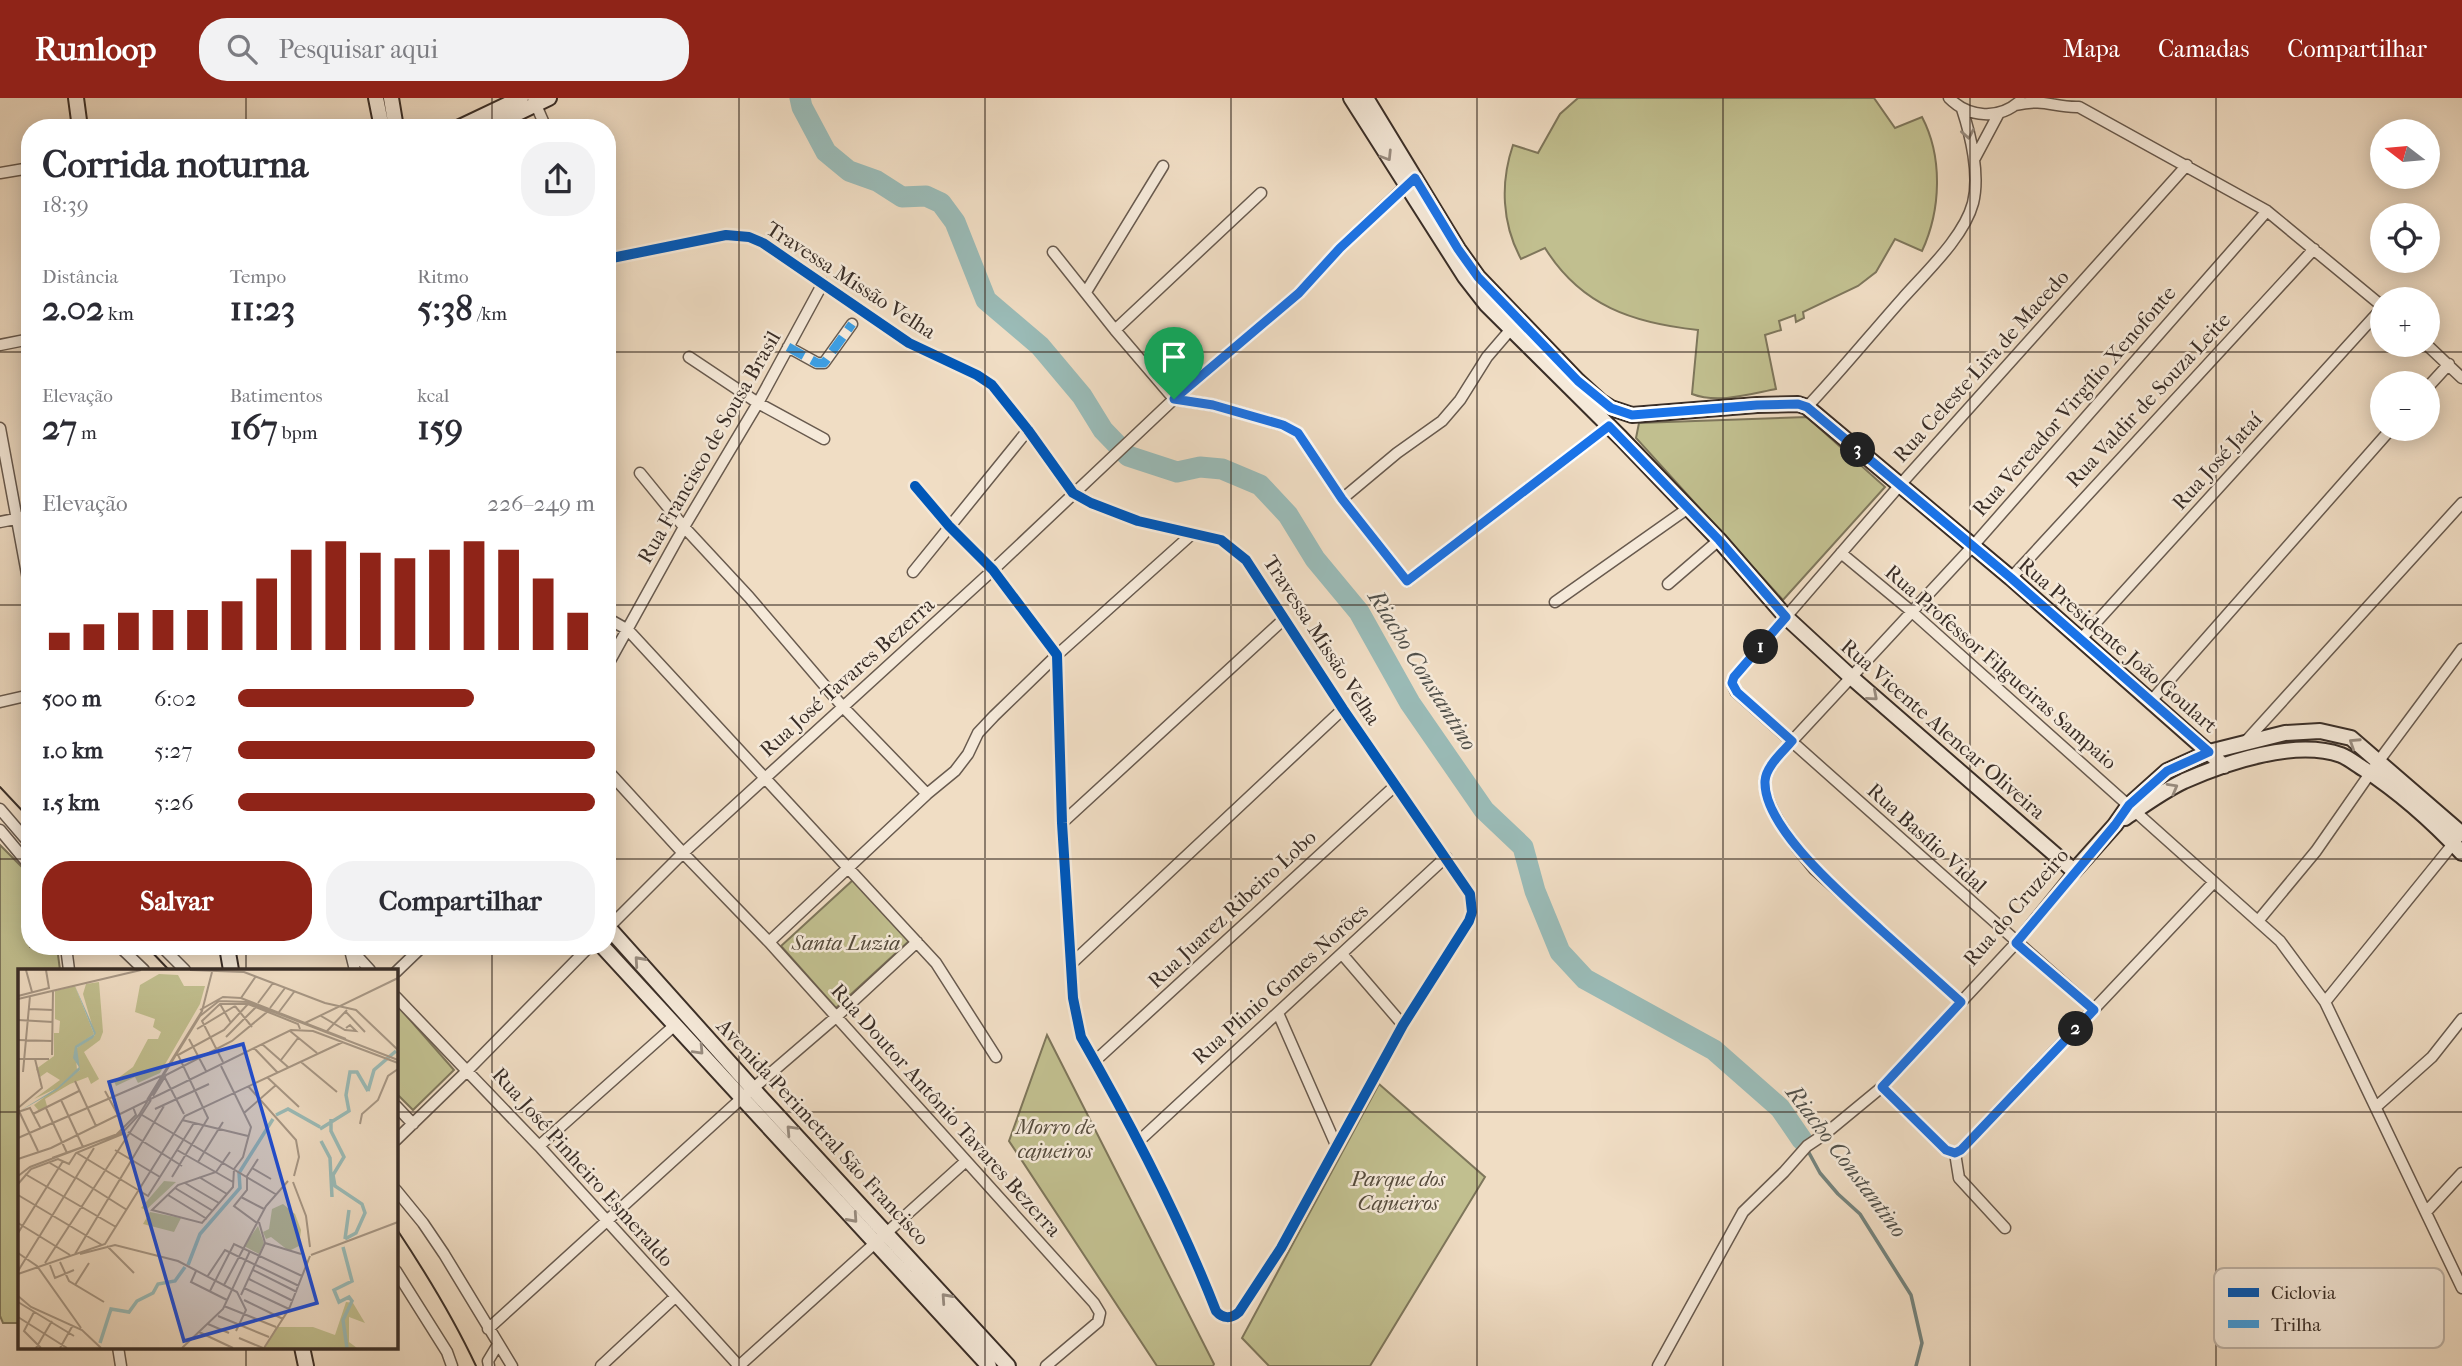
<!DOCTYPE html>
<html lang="pt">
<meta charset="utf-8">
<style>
:root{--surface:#fff;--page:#f2f2f3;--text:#2b2b33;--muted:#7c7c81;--accent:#8f2418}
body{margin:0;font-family:"IM FELL French Canon",serif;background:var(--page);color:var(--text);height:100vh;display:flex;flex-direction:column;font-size:26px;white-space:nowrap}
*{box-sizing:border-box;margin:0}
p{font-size:23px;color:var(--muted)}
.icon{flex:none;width:38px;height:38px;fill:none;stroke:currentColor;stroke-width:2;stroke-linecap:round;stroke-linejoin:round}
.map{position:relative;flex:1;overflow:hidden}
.drawer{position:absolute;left:21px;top:21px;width:595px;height:836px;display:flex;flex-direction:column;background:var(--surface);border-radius:28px;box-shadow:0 4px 18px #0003}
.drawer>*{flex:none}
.needle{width:46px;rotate:286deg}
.controls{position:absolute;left:2370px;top:21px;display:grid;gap:14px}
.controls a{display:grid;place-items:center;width:70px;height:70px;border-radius:50%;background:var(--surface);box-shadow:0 4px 18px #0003;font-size:35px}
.pin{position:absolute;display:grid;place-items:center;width:60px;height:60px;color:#fff;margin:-72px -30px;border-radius:50% 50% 50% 0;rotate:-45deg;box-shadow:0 0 7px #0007}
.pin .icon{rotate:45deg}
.km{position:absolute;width:35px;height:35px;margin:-18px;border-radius:50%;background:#222;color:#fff;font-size:19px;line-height:35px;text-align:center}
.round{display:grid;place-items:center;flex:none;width:74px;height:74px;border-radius:28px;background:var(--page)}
.head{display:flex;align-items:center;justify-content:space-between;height:119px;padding:0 21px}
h1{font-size:38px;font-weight:800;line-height:52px}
.metrics{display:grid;grid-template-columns:repeat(3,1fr);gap:10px;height:119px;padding:7px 21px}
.metrics div{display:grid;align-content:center}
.metrics b{font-size:35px;font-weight:800}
.metrics small{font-size:19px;font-weight:400}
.metrics p{font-size:19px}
.chart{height:196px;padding:14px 21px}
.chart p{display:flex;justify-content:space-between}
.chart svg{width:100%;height:126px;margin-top:7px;stroke:var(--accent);stroke-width:6}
.button{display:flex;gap:14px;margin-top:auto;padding:14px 21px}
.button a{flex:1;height:80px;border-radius:28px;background:var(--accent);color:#fff;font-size:28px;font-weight:800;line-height:80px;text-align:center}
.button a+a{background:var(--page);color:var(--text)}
ul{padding:0 21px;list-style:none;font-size:23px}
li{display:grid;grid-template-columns:112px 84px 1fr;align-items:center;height:52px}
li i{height:18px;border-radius:9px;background:var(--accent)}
header{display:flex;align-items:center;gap:42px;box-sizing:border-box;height:98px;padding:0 35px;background:var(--accent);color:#fff}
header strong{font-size:33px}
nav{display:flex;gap:38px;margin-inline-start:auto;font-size:24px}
.search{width:490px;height:63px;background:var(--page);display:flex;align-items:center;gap:18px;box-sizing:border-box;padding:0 24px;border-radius:28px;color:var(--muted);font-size:26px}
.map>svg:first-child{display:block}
.green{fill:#c1bf8f;stroke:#7e765b;stroke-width:2}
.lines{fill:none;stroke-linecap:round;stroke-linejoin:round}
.stream{stroke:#74837d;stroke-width:3.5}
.river{stroke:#9abbb7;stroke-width:21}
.street-casing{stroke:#685a4e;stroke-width:13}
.secondary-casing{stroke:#3a2e27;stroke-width:18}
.street{stroke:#f5e9d9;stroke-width:10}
.secondary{stroke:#f5e9d9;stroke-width:14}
.tram{stroke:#3a2e27;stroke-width:2}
.quiet{stroke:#3e9de0;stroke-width:9;stroke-dasharray:18 9;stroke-linecap:butt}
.cycleway-casing{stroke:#f5e9d9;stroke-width:15}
.cycleway{stroke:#0057b8;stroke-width:10}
.oneway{stroke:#988c80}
.route-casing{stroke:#fff;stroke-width:14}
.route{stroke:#1a73e8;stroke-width:9}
.grid{fill:none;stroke:#3a2e27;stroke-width:2;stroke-opacity:0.55}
.labels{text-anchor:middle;stroke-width:5;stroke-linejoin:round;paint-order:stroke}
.street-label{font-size:21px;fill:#3a2e27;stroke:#f5e9d9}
.park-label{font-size:21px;font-style:italic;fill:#554b3c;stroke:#f5e9d9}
.water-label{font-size:23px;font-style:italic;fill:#52514b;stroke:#f5e9d9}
.inset-river{fill:none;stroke:#9abbb7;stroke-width:3.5}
.inset-road{fill:none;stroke:#a79785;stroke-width:2}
.view{fill:#1d4ed8;fill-opacity:0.15;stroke:#1d4ed8;stroke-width:3.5}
.inset-edge{fill:none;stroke:#3a2e27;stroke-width:3.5}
.key{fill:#f5e9d9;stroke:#bdb1a4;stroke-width:2}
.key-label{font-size:19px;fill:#3a2e27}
</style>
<header>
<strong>Runloop</strong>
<div class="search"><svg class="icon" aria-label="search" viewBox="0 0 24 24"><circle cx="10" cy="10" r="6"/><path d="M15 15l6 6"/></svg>Pesquisar aqui</div>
<nav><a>Mapa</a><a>Camadas</a><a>Compartilhar</a></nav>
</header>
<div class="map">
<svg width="2462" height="1268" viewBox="0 0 2462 1268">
<rect width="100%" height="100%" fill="#f0ddc4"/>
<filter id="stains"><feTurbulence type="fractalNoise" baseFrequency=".00286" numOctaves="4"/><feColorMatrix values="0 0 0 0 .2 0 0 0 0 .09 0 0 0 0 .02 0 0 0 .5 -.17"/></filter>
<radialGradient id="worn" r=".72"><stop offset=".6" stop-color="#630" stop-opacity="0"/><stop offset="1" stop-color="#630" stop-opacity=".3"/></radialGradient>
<path class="green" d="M1578,0H1874L1895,30L1922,19C1943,59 1941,112 1922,153L1895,141L1876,174L1858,188L1803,214L1804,220L1796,224L1795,217L1779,223L1781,232L1765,237L1776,291C1750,296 1718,306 1692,296L1698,232C1633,225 1581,208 1545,150L1521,161C1502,126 1500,85 1513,47L1538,55L1560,16Z
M1807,319L1885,389L1783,502L1636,340L1639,325Z
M0,747L30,777V849H57L60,872H19V1225H3L0,1218Z
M853,782L909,843L836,910L781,848Z
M396,906L454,972L413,1012L396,995Z
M1047,937L1214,1266L1213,1268H1157L1009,1043Z
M1379,986L1485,1079L1370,1268H1269L1242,1240Z"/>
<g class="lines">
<path class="stream" d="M1802,1042L1820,1075L1838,1096L1860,1116L1911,1197L1922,1245L1916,1268"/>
<path class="river" d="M800,0L802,9L826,54L849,73L877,83L902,99L926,98L941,105L955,124L986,202L1040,248L1082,298L1103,332L1128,358L1177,374L1200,369L1222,371L1260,387L1288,417L1315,461L1359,514L1410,605L1484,712L1523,749L1535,793L1560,854L1585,881L1714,952L1780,1010L1802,1042"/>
<defs>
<path id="street" d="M533,0L546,30
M1949,0C1969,20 1999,22 2020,3
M2016,7C2045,0 2054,10 2079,9L2267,113L2382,208
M1975,60L1999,15
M0,75L30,70
M1053,154L1115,232L1174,301L1213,307L1283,327L1298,335L1342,401L1407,483L1609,328
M607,161L726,137L749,139L763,145L909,245L977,277L992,287L1028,332L1073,395L1091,405L1138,423L1221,442L1246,462L1343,611L1470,796L1472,814L1469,823L1403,927L1281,1150L1239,1214C1231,1221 1223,1221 1216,1213C1179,1118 1132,1028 1081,939L1073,900L1062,725L1057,557L993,472L949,428L915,388
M1086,194L1163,68
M1115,232L1261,95
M0,247L30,241
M2427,247L2462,280
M788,249L817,265H824L852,226
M689,259L758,305L824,341
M2427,290L2449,266
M1807,309C1840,274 1871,236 1903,200C1926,174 1964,139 1973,105C1980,77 1971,38 1962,11
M0,330L30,492
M640,375L684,429L749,499L843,609L927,696
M1342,401L1397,355L1442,323L1460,302L1487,259L1511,231
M0,424L30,418
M1841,455L1911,513L2280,843L2325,904L2462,1190
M913,474L1028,332
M2011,480L2314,151
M1668,486L1719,442
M1555,504L1687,411
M607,520L628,532L936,865L996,959
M2081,541L2382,210
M607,568L684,429L758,305L823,185
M2151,603L2391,331
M0,604L30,597
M2246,643L2462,405
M607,672L683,755L769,844L1094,1205L1100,1215L1098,1224L1046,1268
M0,711L30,746
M1062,725L1283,522
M0,732L30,768
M2258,823L2316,753L2378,664L2462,551
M607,831L683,755L993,472L1174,301L1299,195L1340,150L1411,83
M769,844L927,696L955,673L968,656L978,635L994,618L1057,557L1192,436
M66,849L69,872
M120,849L144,872
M162,849L185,872
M350,850L370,872
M350,852L355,872
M1342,856L1403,927
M1071,866L1343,611
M396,874L422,849
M396,899L539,1048L739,1268
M1961,904L1815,772C1799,753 1753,699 1768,673C1773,662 1784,653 1792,643L1972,449L2267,113
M2325,904L2457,741
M2094,912L1736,594L1732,585L1734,579L1900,387L2187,67
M1278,915L1336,1047
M1095,963L1396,687
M1882,989L1946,1052L1955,1055L1961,1052L2214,784
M396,1008L413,1026
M2376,1009L2432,959L2462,921
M396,1042L468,972L589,849
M1140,1042L1446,759
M539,1048L675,927
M1955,1055L1959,1080L2005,1130
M396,1092L423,1125L444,1156L512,1268
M2426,1114L2462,1075
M396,1173L447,1254L452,1268
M488,1231L743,999L836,919L917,844
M118,1249L121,1268
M489,1268L488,1263L497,1248
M601,1268L675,1199
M739,1268L966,1063
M1658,1268L1743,1114L1784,1074L1807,1048L1825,1036L1882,989L2016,845L2074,773"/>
<path id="secondary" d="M76,0L80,30
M376,0L382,30
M391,0L396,30
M1351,0L1465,179L1486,206L1621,340L1719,442L1786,519L1851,579L2074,773L2115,727L2129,707L2167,673L2209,654L2285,635L2320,633L2351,640L2462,736
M1366,0L1458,151L1478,179L1578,283L1600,303L1611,310L1632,317L1757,307L1798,306L1807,309L2011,480L2224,668
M458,30L521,0
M487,30L549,0
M2125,720C2144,707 2163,693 2184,683C2227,664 2295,641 2341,657C2349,660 2357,667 2364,671C2399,694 2433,724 2462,755
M607,828L753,991L1008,1268
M227,849L231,872
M603,849L989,1268
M302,1249L306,1268"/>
</defs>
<use href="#street" class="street-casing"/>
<use href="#secondary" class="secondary-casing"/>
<use href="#street" class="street"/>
<use href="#secondary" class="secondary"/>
<path class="tram" d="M0,689L30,721
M147,849L169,872
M396,1130C426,1175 453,1219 476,1268"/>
<path class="quiet" d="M788,249L817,265H824L852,226"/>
<defs>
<path id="cycleway" d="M607,161L726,137L749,139L763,145L909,245L977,277L992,287L1028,332L1073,395L1091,405L1138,423L1221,442L1246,462L1343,611L1470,796L1472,814L1469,823L1403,927L1281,1150L1239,1214C1231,1221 1223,1221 1216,1213C1179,1118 1132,1028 1081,939L1073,900L1062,725L1057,557L993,472L949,428L915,388"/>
</defs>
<use href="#cycleway" class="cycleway-casing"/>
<use href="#cycleway" class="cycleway"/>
</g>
<defs><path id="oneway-chevron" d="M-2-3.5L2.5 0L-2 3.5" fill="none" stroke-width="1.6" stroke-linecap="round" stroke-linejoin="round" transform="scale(1.75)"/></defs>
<g class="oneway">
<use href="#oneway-chevron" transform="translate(1968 36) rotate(80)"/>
<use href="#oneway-chevron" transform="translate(1387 58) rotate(58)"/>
<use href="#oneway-chevron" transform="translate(1873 598) rotate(41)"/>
<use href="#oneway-chevron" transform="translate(2354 645) rotate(-147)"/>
<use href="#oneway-chevron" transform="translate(2173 690) rotate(-29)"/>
<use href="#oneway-chevron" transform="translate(639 863) rotate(-132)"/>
<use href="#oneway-chevron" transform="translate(699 952) rotate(47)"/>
<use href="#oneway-chevron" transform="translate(791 1032) rotate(-133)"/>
<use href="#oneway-chevron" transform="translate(853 1120) rotate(48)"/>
<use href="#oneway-chevron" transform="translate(946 1200) rotate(-132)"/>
</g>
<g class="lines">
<defs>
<path id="route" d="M1415,80L1458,151L1478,179L1578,283L1611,310L1632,317L1757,307L1798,306L1807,309L2011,480L2209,654L2167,673L2129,707L2115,727L2016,845L2094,912L1961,1052L1955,1055L1946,1052L1882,989L1961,904C1934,880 1908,856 1881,832C1848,801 1763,731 1765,683C1766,668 1783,654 1792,643L1737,594L1732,585L1734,579L1786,519L1719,442L1609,328L1407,483L1342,401L1298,335L1283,327L1213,307L1174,301L1299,195L1340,150Z"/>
</defs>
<use href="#route" class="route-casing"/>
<use href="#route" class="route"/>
</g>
<path class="grid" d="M246,0V30M492,0V30M739,0V1268M985,0V1268M1231,0V1268M1477,0V1268M1723,0V1268M1970,0V1268M2216,0V1268M0,254H30M607,254H2462M0,507H30M607,507H2462M0,761H30M607,761H2462M246,849V872M492,849V1268M0,1014H19M396,1014H2462M246,1249V1268"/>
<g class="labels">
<g class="street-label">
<text transform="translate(851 182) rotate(33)" y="7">Travessa Missão Velha</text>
<text transform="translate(1981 268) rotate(-48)" y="7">Rua Celeste Lira de Macedo</text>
<text transform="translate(2148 302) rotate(-47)" y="7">Rua Valdir de Souza Leite</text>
<text transform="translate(2074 303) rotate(-49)" y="7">Rua Vereador Virgílio Xenofonte</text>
<text transform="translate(709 349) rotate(-60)" y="7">Rua Francisco de Sousa Brasil</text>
<text transform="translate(2217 363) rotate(-48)" y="7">Rua José Jataí</text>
<text transform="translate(1322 542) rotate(57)" y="7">Travessa Missão Velha</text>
<text transform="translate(2118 547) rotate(41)" y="7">Rua Presidente João Goulart</text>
<text transform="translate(2001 569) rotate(41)" y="7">Rua Professor Filgueiras Sampaio</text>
<text transform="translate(847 579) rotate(-42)" y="7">Rua José Tavares Bezerra</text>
<text transform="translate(1943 631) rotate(41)" y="7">Rua Vicente Alencar Oliveira</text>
<text transform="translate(1927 740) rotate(42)" y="7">Rua Basílio Vidal</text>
<text transform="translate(2016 809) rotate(-49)" y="7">Rua do Cruzeiro</text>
<text transform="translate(1232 811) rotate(-43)" y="7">Rua Juarez Ribeiro Lobo</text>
<text transform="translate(1280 886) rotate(-42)" y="7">Rua Plinio Gomes Norões</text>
<text transform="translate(946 1012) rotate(48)" y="7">Rua Doutor Antônio Tavares Bezerra</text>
<text transform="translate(823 1034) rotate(47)" y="7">Avenida Perimetral São Francisco</text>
<text transform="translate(583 1069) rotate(48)" y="7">Rua José Pinheiro Esmeraldo</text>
</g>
<g class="park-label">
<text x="846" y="852">Santa Luzia</text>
<text x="1055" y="1036">Morro de<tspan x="1055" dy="24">cajueiros</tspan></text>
<text x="1398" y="1088">Parque dos<tspan x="1398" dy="24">Cajueiros</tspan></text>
</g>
<g class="water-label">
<text transform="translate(1423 572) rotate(58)" y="8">Riacho Constantino</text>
<text transform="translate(1847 1063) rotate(53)" y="8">Riacho Constantino</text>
</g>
</g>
<g transform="translate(18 871)">
<rect width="380" height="380" fill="#f0ddc4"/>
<path d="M141,5L160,6L166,17H187L182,35L142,104L120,114L117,108L98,117L96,112L115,98L130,70H140L143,63L135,58L137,50L117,43L122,16ZM81,13L85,63L82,71L66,83L81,110L73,115L70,108L52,115L27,130L29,137L21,142L16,136L62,101L57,88L59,79L77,66L65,25L68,15ZM57,17L76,65L57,78L59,101L39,119L16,130L42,111L29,103L22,108L18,100L36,87V64H41L42,52L37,50V22ZM146,212L158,213L128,241L123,239ZM265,235L277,245L283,261L281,277L271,282L253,268L248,270L245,263L251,260L254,240ZM132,243L163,249L156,263L125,255ZM240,257L246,274L241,285L226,277ZM328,333L335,334L347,354L331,348V373L339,379H247L258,358H295L317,366Z" fill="#c1bf8f"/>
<path d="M57,17L78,64L75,69L59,79L62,101L39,121L0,143L39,119L61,98L55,89L57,77L76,65Z" fill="#9abbb7"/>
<path class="inset-river" d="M350,122L356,101L378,82M258,146L270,140L302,158M313,150V162L326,188L315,206L317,217L344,235L347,244L338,264L327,270M302,160L331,142L328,126L332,103H339L350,122M303,172L312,189L314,228M327,270L331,241M325,278L334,312L316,321L321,333L331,328L334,332L325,351L329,379M170,296L182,265L222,219L221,204L255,150M82,374L93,340L111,343L119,332L135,324L140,315L157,312L167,298"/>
<path class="inset-road" d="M8,1L14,23M172,1L226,3L307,34L338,41L380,81M0,27L31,19L28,1M223,29L238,7M0,30L123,1M240,34L255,14M202,35L213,54M217,37L234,58M252,39L267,19M11,40L35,41M182,41L205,28L223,29L328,70M327,42L347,63M261,43L276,23M303,47L327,61L338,62L332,56L328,59M0,51L35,53M287,54L380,9M179,60L217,37M272,62L299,84M309,62L329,41M208,68L238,38M171,70L188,102M0,71L34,72M244,75L270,98M236,79L260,104M34,86L35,21M0,90H31M263,91L280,69M205,93L184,52L202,35H230L280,55L282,60M283,93L319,123M203,97L233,158L225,188L216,200L215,218L184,254L134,241L160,216L198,203L212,183M5,103L12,27M146,107L166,145M250,109L281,138M57,112L78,157M230,117L278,171L281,188L276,207M87,122L100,146M135,127L148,106L214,72L249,43M43,131L65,178M129,131L184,42L194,3M0,139L24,119L17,90M28,139L49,184M0,140L20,182M137,140L191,115M0,143L12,139L23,160M226,144L258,116M15,145L61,122M124,146L259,226M164,151L230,167M342,155L344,145L360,131L370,107L380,100M110,163L164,197M0,169L143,107M97,181L142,208M159,181L215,213M59,184L130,227L176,154M34,189L98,166L118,146L115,138M0,190L33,179L273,61L295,62L380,94M180,193L205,153M32,194L57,209M234,199L253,210M7,205L98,258M0,207L12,198L105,163L121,146L182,47L201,32L230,33L380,91M57,208L109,241M154,208L190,149L160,86L206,61L230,35M181,208L209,225M275,213L288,247L292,278M167,214L201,234M0,215L13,200L40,190L51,195L58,184L107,164M157,219L195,242M0,226L84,276M150,226L189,250M223,228L246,240M241,253L247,274M0,254L52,286M239,254L216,237L229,221V207L240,190M0,264L45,192M247,274L283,285M89,277L116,304M0,284L19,297L63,359M57,285L146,137M62,285L97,276L160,292L219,323L228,341L218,362M293,286L380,253M42,293L51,312L86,333M27,294L133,131M32,296L37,309L56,301M235,301L279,323M0,302L76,179M178,302L173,313L209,331M0,305L87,275L167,147L325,73M189,308L207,281L281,317M231,310L275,332M57,316L71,294M206,316L248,237L270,212M226,319L271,340M192,322L216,275L284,307M223,326L247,274M0,327L13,338L64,361L83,379M226,331L265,350M0,333L56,367M206,337L258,358M16,343L6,362L23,379M200,347L251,368M0,348L49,379M190,355L211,364M181,363L215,379M221,369L245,379M18,379L34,352M42,379L55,356M164,379L205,340L232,282M246,379L271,340L292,287"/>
<path class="view" d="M225,75L299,334L166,372L91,113Z"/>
<rect width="380" height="380" class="inset-edge"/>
</g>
<rect x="2214" y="1170" width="230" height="80" rx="10" class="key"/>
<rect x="2228" y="1190" width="31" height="9" fill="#0057b8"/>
<rect x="2228" y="1222" width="31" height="8" fill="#3e9de0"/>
<g class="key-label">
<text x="2271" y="1201">Ciclovia</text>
<text x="2271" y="1233">Trilha</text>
</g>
<rect width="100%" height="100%" filter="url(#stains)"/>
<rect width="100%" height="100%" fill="url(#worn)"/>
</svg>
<div class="controls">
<a><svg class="needle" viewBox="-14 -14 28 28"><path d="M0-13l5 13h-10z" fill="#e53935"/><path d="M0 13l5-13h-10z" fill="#7c7c81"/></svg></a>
<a><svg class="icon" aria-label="locate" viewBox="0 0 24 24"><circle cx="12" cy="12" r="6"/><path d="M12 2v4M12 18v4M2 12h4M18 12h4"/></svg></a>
<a>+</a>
<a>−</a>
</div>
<div class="pin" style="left:1174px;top:301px;background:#1e9e55"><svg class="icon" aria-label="arrive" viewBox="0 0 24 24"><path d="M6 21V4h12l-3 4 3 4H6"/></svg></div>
<b class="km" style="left:1761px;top:549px">1</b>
<b class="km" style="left:2076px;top:931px">2</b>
<b class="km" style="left:1858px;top:352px">3</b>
<section class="drawer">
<div class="head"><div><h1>Corrida noturna</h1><p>18:39</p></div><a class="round"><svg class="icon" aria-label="share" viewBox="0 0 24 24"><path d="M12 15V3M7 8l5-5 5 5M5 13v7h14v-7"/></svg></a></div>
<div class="metrics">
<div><p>Distância</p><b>2.02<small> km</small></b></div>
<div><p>Tempo</p><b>11:23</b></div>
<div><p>Ritmo</p><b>5:38<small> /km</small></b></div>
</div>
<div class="metrics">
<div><p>Elevação</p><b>27<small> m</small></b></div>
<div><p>Batimentos</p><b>167<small> bpm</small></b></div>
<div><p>kcal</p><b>159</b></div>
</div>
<div class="chart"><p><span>Elevação</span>226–249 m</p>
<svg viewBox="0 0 160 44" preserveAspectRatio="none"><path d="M5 44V38M15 44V35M25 44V31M35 44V30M45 44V30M55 44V27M65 44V19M75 44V9M85 44V6M95 44V10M105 44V12M115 44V9M125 44V6M135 44V9M145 44V19M155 44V31"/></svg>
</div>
<ul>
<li><b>500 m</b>6:02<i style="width:66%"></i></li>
<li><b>1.0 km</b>5:27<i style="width:100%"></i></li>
<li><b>1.5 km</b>5:26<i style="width:100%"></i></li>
</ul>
<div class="button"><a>Salvar</a><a>Compartilhar</a></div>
</section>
</div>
